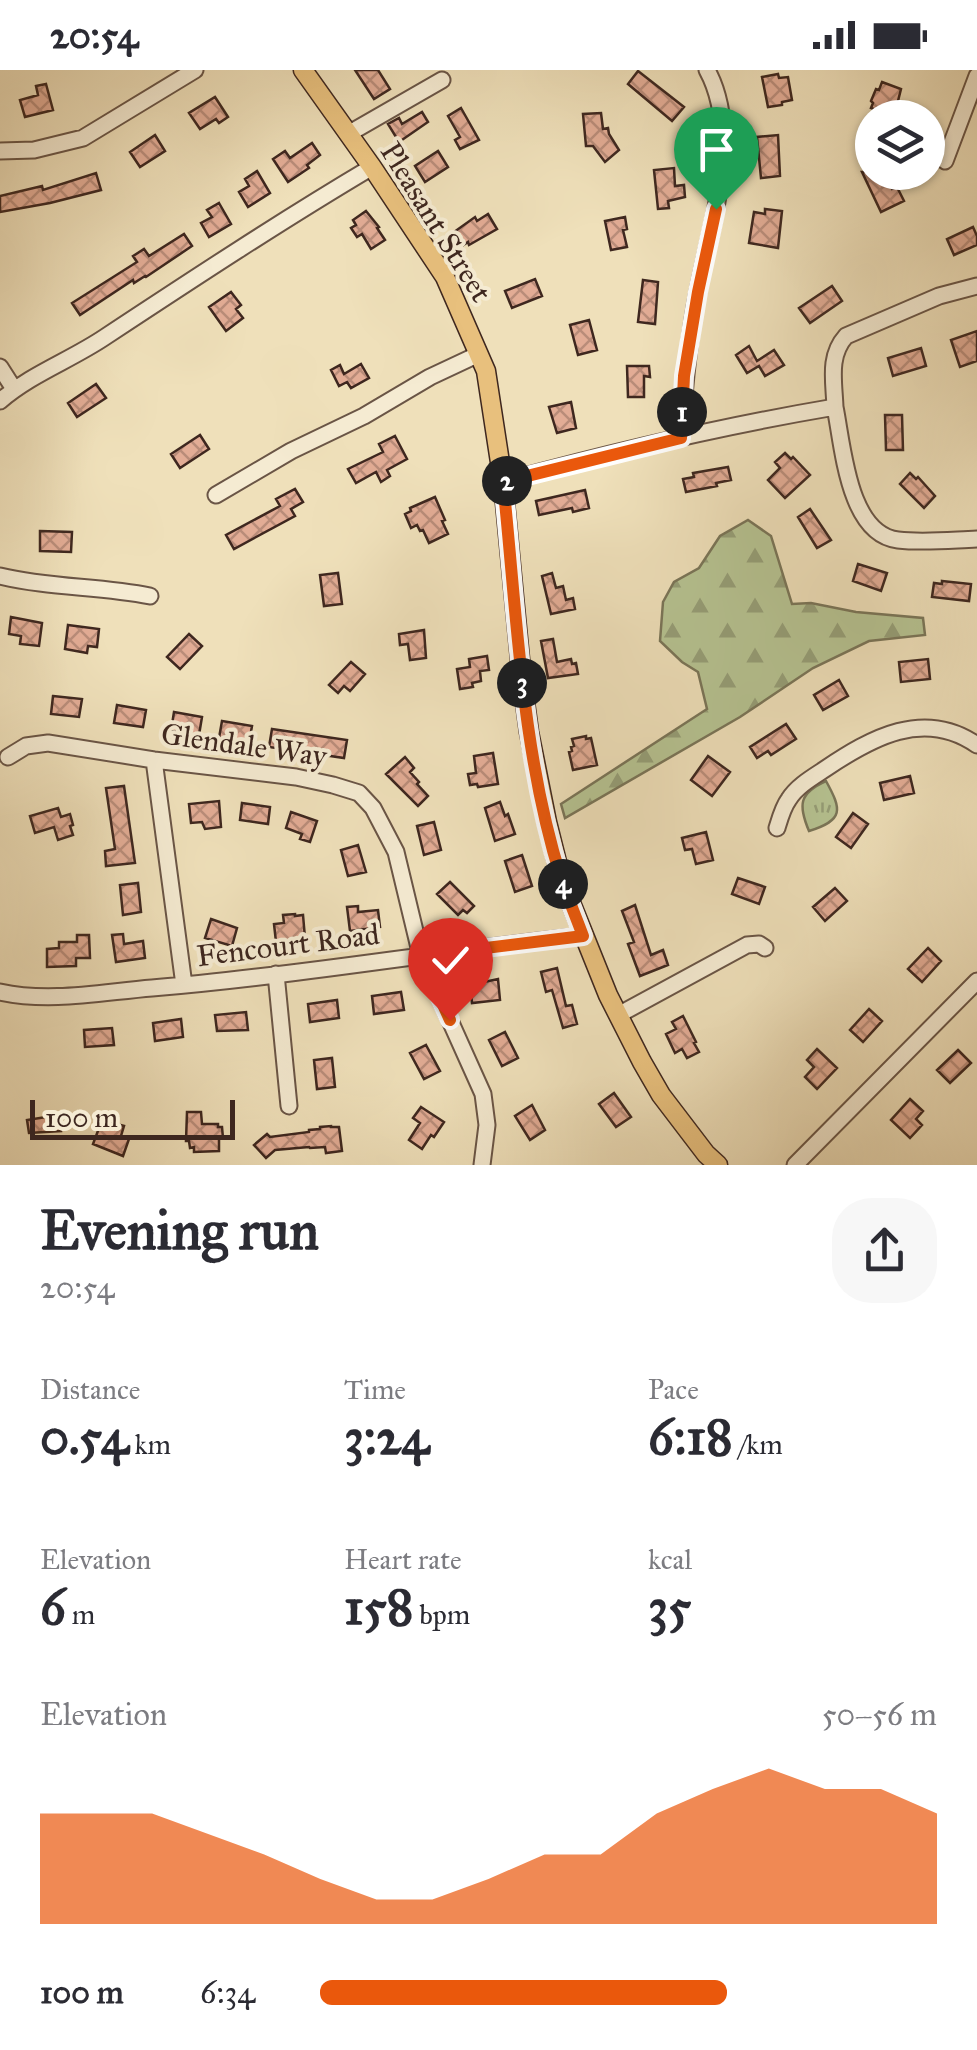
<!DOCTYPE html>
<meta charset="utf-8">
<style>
:root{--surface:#fff;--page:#f7f7f7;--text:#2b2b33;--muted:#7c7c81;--accent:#ea580c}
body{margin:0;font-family:"IM FELL Great Primer",serif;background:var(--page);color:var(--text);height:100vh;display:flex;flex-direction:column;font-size:38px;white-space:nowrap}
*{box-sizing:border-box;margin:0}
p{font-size:32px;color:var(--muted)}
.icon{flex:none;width:55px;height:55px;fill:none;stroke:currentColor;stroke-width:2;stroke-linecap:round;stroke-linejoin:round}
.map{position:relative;height:1095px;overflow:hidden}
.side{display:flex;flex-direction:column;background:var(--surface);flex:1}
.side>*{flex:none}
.tools{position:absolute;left:855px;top:30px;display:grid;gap:20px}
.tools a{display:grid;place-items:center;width:90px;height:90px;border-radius:50%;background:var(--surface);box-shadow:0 2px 8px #0004;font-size:50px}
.scale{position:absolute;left:30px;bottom:25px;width:205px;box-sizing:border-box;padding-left:10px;border:5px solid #3e271f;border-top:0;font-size:28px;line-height:35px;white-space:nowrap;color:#3e271f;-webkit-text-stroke:8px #f5ebd2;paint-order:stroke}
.pin{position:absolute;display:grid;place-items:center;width:85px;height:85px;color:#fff;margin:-102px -42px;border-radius:50% 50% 50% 0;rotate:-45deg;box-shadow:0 0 10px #0007}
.pin .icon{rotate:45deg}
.km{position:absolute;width:50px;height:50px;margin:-25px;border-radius:50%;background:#222;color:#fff;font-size:28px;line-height:50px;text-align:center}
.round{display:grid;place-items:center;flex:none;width:105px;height:105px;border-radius:40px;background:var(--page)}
.summary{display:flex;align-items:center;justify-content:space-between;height:170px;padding:0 40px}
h1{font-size:55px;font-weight:800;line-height:75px}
.figures{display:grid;grid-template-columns:repeat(3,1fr);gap:15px;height:170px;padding:10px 40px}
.figures div{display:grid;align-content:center}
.figures b{font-size:50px;font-weight:800}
.figures small{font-size:28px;font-weight:400}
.figures p{font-size:28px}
.chart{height:280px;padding:20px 40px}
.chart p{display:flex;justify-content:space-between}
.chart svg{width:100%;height:180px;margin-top:10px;fill:var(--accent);opacity:.7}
ul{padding:0 40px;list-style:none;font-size:32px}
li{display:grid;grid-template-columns:160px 120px 1fr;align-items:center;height:75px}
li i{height:25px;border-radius:12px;background:var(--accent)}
.status{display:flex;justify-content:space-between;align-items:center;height:70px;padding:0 50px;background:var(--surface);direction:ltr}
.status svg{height:28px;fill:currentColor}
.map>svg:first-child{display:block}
.grass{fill:url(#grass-tufts);stroke:#7a7558;stroke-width:2.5}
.forest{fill:url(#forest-firs);stroke:#7a7558;stroke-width:2.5}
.building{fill:url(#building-cross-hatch);stroke:#3e271f;stroke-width:2.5}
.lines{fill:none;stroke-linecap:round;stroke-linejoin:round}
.minor-casing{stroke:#6a5546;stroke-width:19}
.major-casing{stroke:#3e271f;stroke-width:21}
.minor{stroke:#f5ebd2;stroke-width:15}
.major{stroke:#e8c07d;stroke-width:18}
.route-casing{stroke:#fff;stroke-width:20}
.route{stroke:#ea580c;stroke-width:12}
.labels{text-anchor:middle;stroke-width:8;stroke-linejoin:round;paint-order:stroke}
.street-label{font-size:30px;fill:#3e271f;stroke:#f5ebd2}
</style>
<div class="status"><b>20:54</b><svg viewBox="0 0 49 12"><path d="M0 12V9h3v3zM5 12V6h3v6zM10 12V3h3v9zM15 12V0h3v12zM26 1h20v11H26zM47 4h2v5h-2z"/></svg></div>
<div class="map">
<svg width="977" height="1095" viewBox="0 0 977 1095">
<defs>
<pattern id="grass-tufts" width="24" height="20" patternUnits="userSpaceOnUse" patternTransform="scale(2.5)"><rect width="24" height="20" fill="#b6c392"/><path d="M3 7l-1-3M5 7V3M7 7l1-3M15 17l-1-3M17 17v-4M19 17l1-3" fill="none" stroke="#959e77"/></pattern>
<pattern id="forest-firs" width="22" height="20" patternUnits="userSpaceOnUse" patternTransform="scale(2.5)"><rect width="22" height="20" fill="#b6c392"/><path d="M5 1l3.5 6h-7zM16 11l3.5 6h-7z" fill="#959e77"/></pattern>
<pattern id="building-cross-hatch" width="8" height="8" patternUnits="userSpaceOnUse" patternTransform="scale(2.5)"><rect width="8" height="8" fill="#e2ac95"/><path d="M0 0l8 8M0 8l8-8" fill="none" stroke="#b98c79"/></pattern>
</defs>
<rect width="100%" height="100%" fill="#efe0ba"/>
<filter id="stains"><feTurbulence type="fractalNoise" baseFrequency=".002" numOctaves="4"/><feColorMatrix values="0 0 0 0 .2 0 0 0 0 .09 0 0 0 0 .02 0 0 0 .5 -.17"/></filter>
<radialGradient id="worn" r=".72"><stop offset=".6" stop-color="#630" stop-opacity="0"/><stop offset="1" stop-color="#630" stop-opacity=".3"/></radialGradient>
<path class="grass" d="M826,711C842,740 844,750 809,761C798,735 799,723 826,711Z"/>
<path class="forest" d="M748,450L771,466L792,534L811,533L856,542L923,548L925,565L869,571L813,598L740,647L565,748L561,734L707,639L698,602L682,592L660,571L663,532L674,512L699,498L720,466Z"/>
<path class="building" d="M355,0H378L390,19L374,29Z
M638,1L684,37L672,51L628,14Z
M778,4L779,8L788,7L792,30L782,32V35L768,37L762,7Z
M882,12L901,19L896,39L916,48H871L874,39L871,38L873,33L871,31L876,19L879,20Z
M46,14L53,40L25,47L20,30L38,25L36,16Z
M215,27L228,47L219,53L216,49L200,59L189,43Z
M461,38L479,70L460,79L455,70L460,67L448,46Z
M422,42L428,52L399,72L388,54L399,48L402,54Z
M601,43L603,59L608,58L609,64L619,80L605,92L593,76H586L583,44Z
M155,65L165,81L140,97L130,82Z
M778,65L780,106L761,108L757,67Z
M312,73L320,85L307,95L309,98L288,112L273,89L285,81L290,88Z
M438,81L448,97L425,112L415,96Z
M674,98L675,116L684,115L685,127L668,131L669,138L658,139L654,100Z
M257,101L270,123L248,137L239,122L249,116L245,109Z
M862,102H884L892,119L897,117L904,131L881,142Z
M96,103L101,120L50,133L0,142V126L42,116L43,120Z
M219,133L231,154L209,167L201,153L212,147L207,140Z
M765,139L782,141L778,178L749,173L754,142L765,144Z
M366,141L379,157L377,158L385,170L371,179L362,164L357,167L351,158L356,155L353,150Z
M488,144L497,159L469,175L468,172L462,176L454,162L475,147L477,151Z
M625,147L627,159L623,160L627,177L611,180L605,151Z
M973,157L977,166V175L954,185L947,169Z
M184,164L192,176L146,207L145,206L134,213L133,210L80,245L72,233L137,192L133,186L144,179L149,186Z
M535,209L542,226L512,238L505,221Z
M643,210L658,212L655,254L638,252Z
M832,216L842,231L810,253L799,238Z
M231,222L241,235L236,239L243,248L226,261L209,237Z
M589,250L597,280L578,285L570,255Z
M977,261V291L960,297L951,270Z
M749,276L757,291L774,280L784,295L765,306L759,296L747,303L736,285Z
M921,278L926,296L893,306L888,288Z
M361,294L369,308L351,318L347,312L339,316L331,300L340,295L344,304Z
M627,296H649L650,307L644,306V327H628Z
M96,314L106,328L77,347L68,333Z
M571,332L576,358L557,363L549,337Z
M885,345H902L903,380H886Z
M200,365L209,379L180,398L171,384Z
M395,366L407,389L387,400L390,406L381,412L376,402L356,413L348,399L383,382L379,374Z
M785,383L791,389L793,387L810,405L785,428L768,410L780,398L775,392Z
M728,397L731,410L716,413L717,416L686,422L683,409L694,407L693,403Z
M910,403L916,409L918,407L935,426L924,438L900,414Z
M295,419L303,432L291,439L295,446L234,479L226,465L280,436L276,429Z
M585,420L589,438L573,442L572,438L539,445L536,431Z
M435,427L445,450L442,451L448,464L429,473L423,460L420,461L417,455L411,458L405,444L411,441L410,438Z
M810,439L831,470L817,478L798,447Z
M40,461L72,462L71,482L40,481Z
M858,494L887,503L881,521L853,511Z
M338,503L342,534L324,536L320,505Z
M552,503L556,518L563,516L566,530L573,528L575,539L551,544L542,506Z
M942,511L971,514L969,531L932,527L934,513L942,514Z
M11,547L42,553L39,576L20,574L21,566L9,564Z
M68,555L99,559L97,577L88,576L87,583L65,579Z
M424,560L426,588L410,590L408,574L400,575L399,564Z
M189,564L202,576L180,599L167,587Z
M553,569L557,592L571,589L572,594L576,593L578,604L548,608L541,571Z
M487,586L489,600L480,601L481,611L472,613L473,617L460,619L457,599L470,597L469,589Z
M928,589L930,609L901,612L899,592Z
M351,592L365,604L350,621L344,616L338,623L329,615Z
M839,610L848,626L823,640L814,625Z
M53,626L82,629L79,647L51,644Z
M117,635L146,640L143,657L114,653Z
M174,642L202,647L199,665L171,661Z
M222,651L252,656L249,673L219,668Z
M786,654L796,669L771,685L768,681L757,688L750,677Z
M272,659L347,670L344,688L269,677Z
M586,666V669L591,668L597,695L573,700L569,682L572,681L571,677L574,676L572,669Z
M493,683L498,714L478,717L477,714L470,715L468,704L476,703L474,686Z
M708,686L730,702L712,726L691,710Z
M405,687L414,698L410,702L419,712L417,714L428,726L418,736L386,704Z
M910,706L914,723L884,730L880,713Z
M124,716L135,793L106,796L105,781L115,779L106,718Z
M219,731L221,757L205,759L202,752L191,753L189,734Z
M500,732L505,746L508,744L515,764L495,771L485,738Z
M242,733L270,737L268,754L240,750Z
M58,738L61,747L70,744L73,755L70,756L73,765L58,770L54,757L35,763L30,746Z
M291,742L317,751L310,772L300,769L302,764L286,758Z
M853,743L868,754L851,778L836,767Z
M434,752L441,780L424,785L417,756Z
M706,762L713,790L696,794L692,779L685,780L682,768Z
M358,775L366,802L348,806L341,780Z
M522,785L532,816L515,822L505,791Z
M738,808L765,817L759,834L732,824Z
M450,812L474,836L467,843L463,840L458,845L437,824Z
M138,813L141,842L123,845L120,815Z
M835,818L847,831L825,851L813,837Z
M635,835L651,885L663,880L668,895L640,906L628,874L634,872L622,841Z
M358,836V842L378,840L380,857L350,861L347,837Z
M295,844V846L303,845L305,868L276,872L274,854L284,853L283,845Z
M211,849L237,858L232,876L205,868Z
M123,864L124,874L143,871L145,888L116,892L112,865Z
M77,865H89L90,888H76V896L47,897V879L59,878V872H77Z
M928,878L941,891L922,912L908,899Z
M557,898L566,936L572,935L577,954L563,958L552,920L546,922L541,902Z
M498,909L500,930L472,933L470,915Z
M401,922L404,940L374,944L372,926Z
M337,930L339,948L310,952L308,934Z
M869,939L882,951L863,972L850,960Z
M246,942L248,960L217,961L215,945Z
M683,946L696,972L694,973L699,982L687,988L682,979L675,983L666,964L676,959L672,952Z
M181,949L183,967L155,971L153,953Z
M112,958L114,975L85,977L84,960Z
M505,962L518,988L502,996L489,970Z
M426,975L440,1001L424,1009L410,983Z
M817,979L837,998L817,1019L805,1007L814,997L807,990Z
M958,980L971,993L950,1013L937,1000Z
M332,988L335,1017L317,1019L314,990Z
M614,1023L631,1047L616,1057L599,1034Z
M910,1029L923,1041L916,1049L922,1055L910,1068L891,1050Z
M532,1035L545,1060L530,1070L515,1046Z
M421,1037L444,1052L434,1067L431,1065L422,1079L409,1070L420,1053L413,1048Z
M187,1042H201L202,1054H218V1057H222L223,1068H219V1081L194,1082V1077L190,1078L189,1071H186Z
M59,1045L61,1061L29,1063L27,1050Z
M105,1051L124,1056L121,1066L129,1069L123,1086L93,1074L99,1058L102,1059Z
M331,1056V1057H339L342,1081L326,1083L325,1077L310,1078L309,1077L275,1080L266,1088L254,1075L267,1064L270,1067L309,1062V1060L320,1059V1057Z"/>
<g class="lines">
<defs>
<path id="minor" d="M348,64L442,10
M0,81L34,80L83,68L195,0
M945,91L977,6
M0,297L14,319
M0,331C31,304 71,290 105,267C193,209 281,151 372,97
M835,337C843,376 848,464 898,470C924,473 951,470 977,469
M681,368C684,319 688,270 698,221C711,154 742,64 707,0
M503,412C612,382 723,356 835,337C834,311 828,286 846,266L939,226L977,216
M216,425L291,381L364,346L430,307L479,284
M0,506C49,518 100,516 150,526
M8,687L26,676L48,673L154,690L296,707L333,715L359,723L373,738L396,782L421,886L483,1024L487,1055L482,1095
M154,690L184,915
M777,758C780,748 783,737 789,729C797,716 813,707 825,699C871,668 924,638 977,675
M276,904L289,1036
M0,922C50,933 102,922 152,918C296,906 439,881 583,866
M618,945L747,875L759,874L765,878
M795,1095L977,911"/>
<path id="major" d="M303,0L372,97L445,207L486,301L503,412L522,610L529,662L547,752L561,808L608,925L642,992L661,1025L706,1084L718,1095"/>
</defs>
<use href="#minor" class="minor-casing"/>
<use href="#major" class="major-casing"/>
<use href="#minor" class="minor"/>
<use href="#major" class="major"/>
</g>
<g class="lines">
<defs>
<path id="route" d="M450,950L421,886L583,866C576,847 568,828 561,808C521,680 517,544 503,412L681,368L684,306L698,222L716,139"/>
</defs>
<use href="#route" class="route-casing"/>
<use href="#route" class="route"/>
</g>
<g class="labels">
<g class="street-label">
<text transform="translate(436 152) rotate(58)" y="10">Pleasant Street</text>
<text transform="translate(244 675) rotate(8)" y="10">Glendale Way</text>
<text transform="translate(288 875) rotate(-7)" y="10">Fencourt Road</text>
</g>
</g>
<rect width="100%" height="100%" filter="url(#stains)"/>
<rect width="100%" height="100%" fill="url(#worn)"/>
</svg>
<div class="tools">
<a><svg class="icon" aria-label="layers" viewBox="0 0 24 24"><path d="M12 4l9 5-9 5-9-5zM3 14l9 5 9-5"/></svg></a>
</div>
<div class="scale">100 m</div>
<div class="pin" style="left:716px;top:139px;background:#1e9e55"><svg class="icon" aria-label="arrive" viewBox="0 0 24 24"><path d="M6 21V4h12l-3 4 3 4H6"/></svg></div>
<div class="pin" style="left:450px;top:950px;background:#d93025"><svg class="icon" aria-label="check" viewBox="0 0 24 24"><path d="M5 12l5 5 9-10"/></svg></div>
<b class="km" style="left:682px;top:342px">1</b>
<b class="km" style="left:507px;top:411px">2</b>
<b class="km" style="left:522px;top:613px">3</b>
<b class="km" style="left:563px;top:814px">4</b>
</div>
<section class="side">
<div class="summary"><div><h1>Evening run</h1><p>20:54</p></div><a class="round"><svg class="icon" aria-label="share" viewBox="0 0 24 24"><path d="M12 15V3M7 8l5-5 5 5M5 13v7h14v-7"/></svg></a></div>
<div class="figures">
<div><p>Distance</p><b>0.54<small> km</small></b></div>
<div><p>Time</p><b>3:24</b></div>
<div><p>Pace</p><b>6:18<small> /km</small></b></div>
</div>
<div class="figures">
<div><p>Elevation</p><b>6<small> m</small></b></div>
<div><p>Heart rate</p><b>158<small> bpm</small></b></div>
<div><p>kcal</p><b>35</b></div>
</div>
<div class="chart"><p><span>Elevation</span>50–56 m</p>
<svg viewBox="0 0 160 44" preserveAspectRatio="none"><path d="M0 44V17L10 17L20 17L30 22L40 27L50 33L60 38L70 38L80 33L90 27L100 27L110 17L120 11L130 6L140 11L150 11L160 17V44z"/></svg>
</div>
<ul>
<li><b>100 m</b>6:34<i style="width:66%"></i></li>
</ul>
</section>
